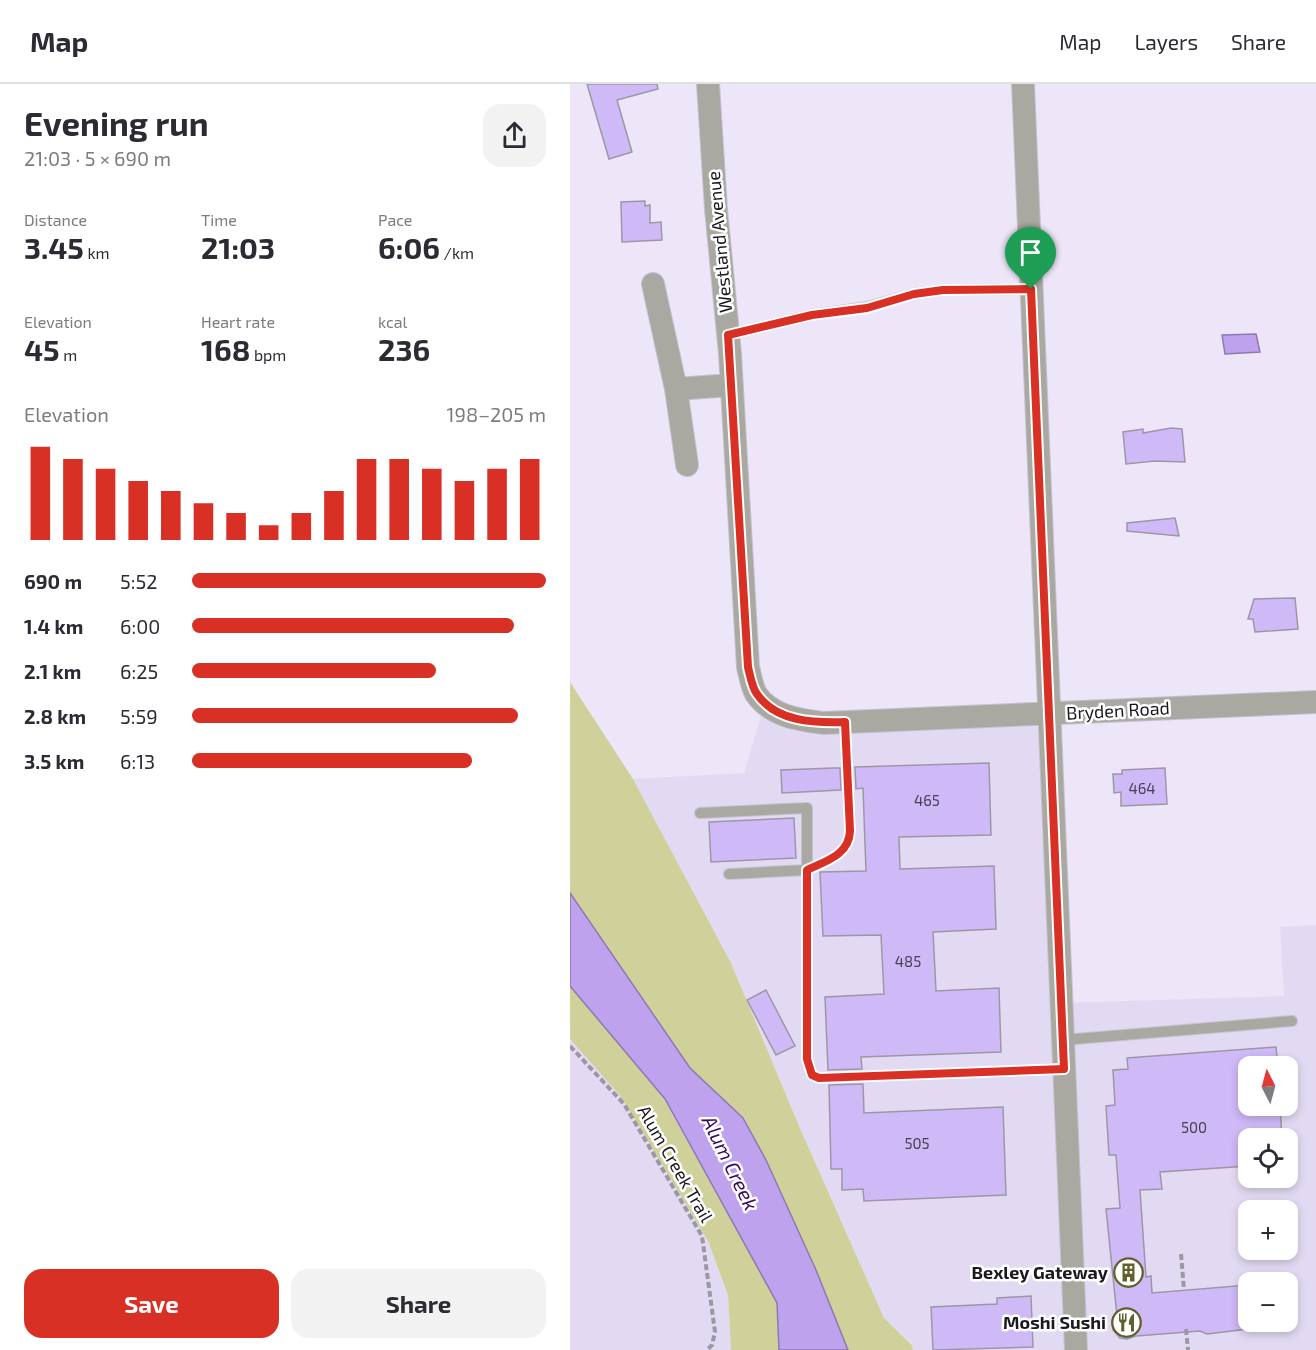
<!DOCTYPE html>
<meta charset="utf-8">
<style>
:root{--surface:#fff;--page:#f2f2f3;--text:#2b2b33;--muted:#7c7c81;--line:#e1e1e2;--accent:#d93025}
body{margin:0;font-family:"Exo 2",sans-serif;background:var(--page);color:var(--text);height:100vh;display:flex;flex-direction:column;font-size:22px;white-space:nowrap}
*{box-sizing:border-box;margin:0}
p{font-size:20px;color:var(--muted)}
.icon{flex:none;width:33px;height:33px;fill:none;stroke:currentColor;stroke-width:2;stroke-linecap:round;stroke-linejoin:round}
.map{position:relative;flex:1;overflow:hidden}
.side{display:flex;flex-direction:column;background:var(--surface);width:570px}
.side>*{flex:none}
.needle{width:39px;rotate:354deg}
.controls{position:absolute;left:668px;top:972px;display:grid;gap:12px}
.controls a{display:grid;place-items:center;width:60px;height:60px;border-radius:12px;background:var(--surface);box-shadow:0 3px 9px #0003;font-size:30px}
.pin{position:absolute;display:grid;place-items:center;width:51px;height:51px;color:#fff;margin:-62px -26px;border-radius:50% 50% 50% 0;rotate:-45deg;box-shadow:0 0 6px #0007}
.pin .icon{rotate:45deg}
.round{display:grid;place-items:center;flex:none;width:63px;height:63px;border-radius:18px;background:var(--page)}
.summary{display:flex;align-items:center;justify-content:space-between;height:102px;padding:0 24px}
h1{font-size:33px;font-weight:700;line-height:45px}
.metrics{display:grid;grid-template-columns:repeat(3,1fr);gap:9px;height:102px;padding:6px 24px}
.metrics div{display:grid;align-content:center}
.metrics b{font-size:30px;font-weight:700}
.metrics small{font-size:16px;font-weight:400}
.metrics p{font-size:16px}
.chart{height:168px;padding:12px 24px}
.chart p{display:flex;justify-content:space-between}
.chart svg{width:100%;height:108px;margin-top:6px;stroke:var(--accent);stroke-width:6}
.action{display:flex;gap:12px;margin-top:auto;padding:12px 24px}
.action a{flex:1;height:69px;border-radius:18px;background:var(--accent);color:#fff;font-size:24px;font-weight:700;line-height:69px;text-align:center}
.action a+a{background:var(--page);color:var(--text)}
ul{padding:0 24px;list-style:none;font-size:20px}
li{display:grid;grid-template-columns:96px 72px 1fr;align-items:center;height:45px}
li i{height:15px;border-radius:8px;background:var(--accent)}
header{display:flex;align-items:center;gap:36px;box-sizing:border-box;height:84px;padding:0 30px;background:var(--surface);border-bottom:2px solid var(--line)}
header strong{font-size:28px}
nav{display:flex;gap:33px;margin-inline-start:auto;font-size:21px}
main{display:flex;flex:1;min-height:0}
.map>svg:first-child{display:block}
.built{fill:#e2daf2;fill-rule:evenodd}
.green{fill:#d0d19a}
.water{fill:#bea2ee;stroke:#8d79b0;stroke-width:1.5}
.building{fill:#cfb9f7;stroke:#9c97a7;stroke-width:1.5}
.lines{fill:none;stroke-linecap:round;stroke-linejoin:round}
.service-casing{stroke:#c6c1d1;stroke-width:12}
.minor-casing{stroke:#c6c1d1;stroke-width:24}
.path{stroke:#9b97a4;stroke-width:4;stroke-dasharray:6 3;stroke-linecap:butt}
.service{stroke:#a9a9a1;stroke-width:10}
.minor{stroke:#a9a9a1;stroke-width:22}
.route-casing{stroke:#fff;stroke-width:12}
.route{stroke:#d93025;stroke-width:8}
.labels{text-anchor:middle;stroke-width:5;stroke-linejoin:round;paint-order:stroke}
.number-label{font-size:15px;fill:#484155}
.street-label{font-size:18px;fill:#1b191f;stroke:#fff}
.poi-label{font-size:18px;font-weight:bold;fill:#1b191f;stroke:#fff;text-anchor:end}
.water-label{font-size:20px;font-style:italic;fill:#380863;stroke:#fff}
</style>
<header>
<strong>Map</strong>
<nav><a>Map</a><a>Layers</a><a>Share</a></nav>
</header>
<main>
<section class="side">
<div class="summary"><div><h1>Evening run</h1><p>21:03 · 5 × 690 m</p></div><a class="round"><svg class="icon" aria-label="share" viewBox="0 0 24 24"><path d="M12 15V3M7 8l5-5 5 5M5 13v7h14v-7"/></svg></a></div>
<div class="metrics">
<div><p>Distance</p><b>3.45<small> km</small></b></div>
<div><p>Time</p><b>21:03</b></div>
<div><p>Pace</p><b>6:06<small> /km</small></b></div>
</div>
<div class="metrics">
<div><p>Elevation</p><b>45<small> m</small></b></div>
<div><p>Heart rate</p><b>168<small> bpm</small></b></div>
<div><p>kcal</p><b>236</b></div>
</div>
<div class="chart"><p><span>Elevation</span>198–205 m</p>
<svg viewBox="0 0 160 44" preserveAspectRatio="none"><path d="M5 44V6M15 44V11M25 44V15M35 44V20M45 44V24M55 44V29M65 44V33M75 44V38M85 44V33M95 44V24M105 44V11M115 44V11M125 44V15M135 44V20M145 44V15M155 44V11"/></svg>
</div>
<ul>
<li><b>690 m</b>5:52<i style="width:100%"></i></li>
<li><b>1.4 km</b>6:00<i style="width:91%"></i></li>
<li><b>2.1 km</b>6:25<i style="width:69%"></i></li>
<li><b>2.8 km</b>5:59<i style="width:92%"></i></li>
<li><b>3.5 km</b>6:13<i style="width:79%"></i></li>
</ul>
<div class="action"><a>Save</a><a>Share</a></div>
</section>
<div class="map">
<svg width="746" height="1266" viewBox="0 0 746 1266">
<rect width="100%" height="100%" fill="#ece6f8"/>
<path class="built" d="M476,628L492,919L714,912L710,843L746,841V1266H343L342,1260L314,1234L229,1042L161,879L63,695L174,689L191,632ZM678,982H717V1022H678ZM678,1054H717V1094H678ZM678,1126H717V1166H678ZM678,1198H717V1238H678Z
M0,955L52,1014L138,1157L158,1211L161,1266H0Z"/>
<path class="green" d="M0,598L63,695L161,879L229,1042L314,1234L342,1261L343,1266H278L246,1186L196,1076L174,1034L120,984L0,809Z
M0,902L94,1015L207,1219L209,1266H161L158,1211L138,1157L52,1014L0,955Z"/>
<path class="water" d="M686,250L690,268L655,270L652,251Z
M0,809L120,984L173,1034L196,1076L246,1186L278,1266H209L207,1219L95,1015L0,902Z"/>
<path class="building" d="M17,0H87L88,5L47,16L62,68L39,75Z
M75,117V122L80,121V139L91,138L92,156L52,158L51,118Z
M601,344L612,345L615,378L585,377L556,380L553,348L573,345V349Z
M605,434L609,452L557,447V439Z
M725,514L728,545L685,548L683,535H678L684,515Z
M419,679L421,751L329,753L330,785L424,782L426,845L363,848L366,907L429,904L431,968L291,973L292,985L258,986L255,913L314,910L311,851L253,852L250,788L296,787L293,704L286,705L285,683Z
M264,684H270L271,706L212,709L211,686Z
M595,684L597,720L551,722V708L544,709L543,690H552V686Z
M224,734L226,774L141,778L139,738Z
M196,906L225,962L206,971L177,916Z
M706,963L708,982H678V1022H710L712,1054H678V1082L590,1088L592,1105L570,1106L576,1193L581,1192L582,1209L678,1201V1245L637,1250L630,1247L566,1252L557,1255L550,1254L543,1246L542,1237L547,1232L536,1125L550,1124L546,1071H539L536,1022L545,1021L543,986L558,985L557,974Z
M293,1000L294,1029L433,1023L436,1111L294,1117L293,1105L272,1106V1085H261L259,1001Z
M461,1212L463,1263L363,1266L361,1223L427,1220V1214Z"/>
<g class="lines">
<defs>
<path id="service" d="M158,251L242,231L297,223L344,210L373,206L461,205
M275,638L280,747C279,771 256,777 237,786V975L242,991L249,994L494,985
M130,729L237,724V786L159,790
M493,956L722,937"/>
<path id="minor" d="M138,0L146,125L160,270L178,583C180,591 182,603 186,610C202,633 230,636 254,639L746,618
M453,0L506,1266
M83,200L106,305L117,381
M106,305L162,301"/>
</defs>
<use href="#service" class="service-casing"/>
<use href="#minor" class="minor-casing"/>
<path class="path" d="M0,962L54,1020L132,1152L145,1248L142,1261L137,1266
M611,1170L614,1206
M616,1245L618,1266"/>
<use href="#service" class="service"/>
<use href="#minor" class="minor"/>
</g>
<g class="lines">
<defs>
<path id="route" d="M461,205L494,985L249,994L242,991L237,975V786C256,777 279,771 280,747L275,638C244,639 206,638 187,610C182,604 180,591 178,583L158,251L242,231L297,224L344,210L373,206Z"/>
</defs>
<use href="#route" class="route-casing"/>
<use href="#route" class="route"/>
</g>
<defs>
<symbol id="building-ring" viewBox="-11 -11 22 22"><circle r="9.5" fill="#fff" stroke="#60602d" stroke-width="1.5"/><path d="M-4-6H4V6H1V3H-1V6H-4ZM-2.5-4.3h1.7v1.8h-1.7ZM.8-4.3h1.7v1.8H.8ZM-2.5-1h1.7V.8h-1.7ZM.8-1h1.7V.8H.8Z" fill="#60602d"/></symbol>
<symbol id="restaurant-ring" viewBox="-11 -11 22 22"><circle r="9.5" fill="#fff" stroke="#60602d" stroke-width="1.5"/><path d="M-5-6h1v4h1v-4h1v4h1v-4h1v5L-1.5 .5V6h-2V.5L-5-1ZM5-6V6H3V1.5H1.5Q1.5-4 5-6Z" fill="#60602d"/></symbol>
</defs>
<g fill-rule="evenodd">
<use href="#building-ring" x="542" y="1172" width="33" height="33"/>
<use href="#restaurant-ring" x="540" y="1222" width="33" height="33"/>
</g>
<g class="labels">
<g class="number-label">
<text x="572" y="710">464</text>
<text x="357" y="722">465</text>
<text x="338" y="883">485</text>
<text x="624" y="1049">500</text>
<text x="347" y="1065">505</text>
</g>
<g class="street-label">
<text transform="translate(150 158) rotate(-95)" y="6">Westland Avenue</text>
<text transform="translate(548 627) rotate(-3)" y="6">Bryden Road</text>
<text transform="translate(105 1080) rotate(60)" y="6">Alum Creek Trail</text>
</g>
<g class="poi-label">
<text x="538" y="1195">Bexley Gateway</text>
<text x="536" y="1245">Moshi Sushi</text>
</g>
<g class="water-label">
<text transform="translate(160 1079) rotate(64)" y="7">Alum Creek</text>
</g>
</g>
</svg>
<div class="controls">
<a><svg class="needle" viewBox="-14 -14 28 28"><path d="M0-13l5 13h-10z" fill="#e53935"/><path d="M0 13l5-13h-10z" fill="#7c7c81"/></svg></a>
<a><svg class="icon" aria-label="locate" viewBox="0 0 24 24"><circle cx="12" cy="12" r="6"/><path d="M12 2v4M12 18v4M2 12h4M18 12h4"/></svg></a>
<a>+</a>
<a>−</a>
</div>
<div class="pin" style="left:461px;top:205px;background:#1e9e55"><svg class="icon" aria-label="arrive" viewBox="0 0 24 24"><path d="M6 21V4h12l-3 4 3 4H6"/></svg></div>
</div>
</main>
